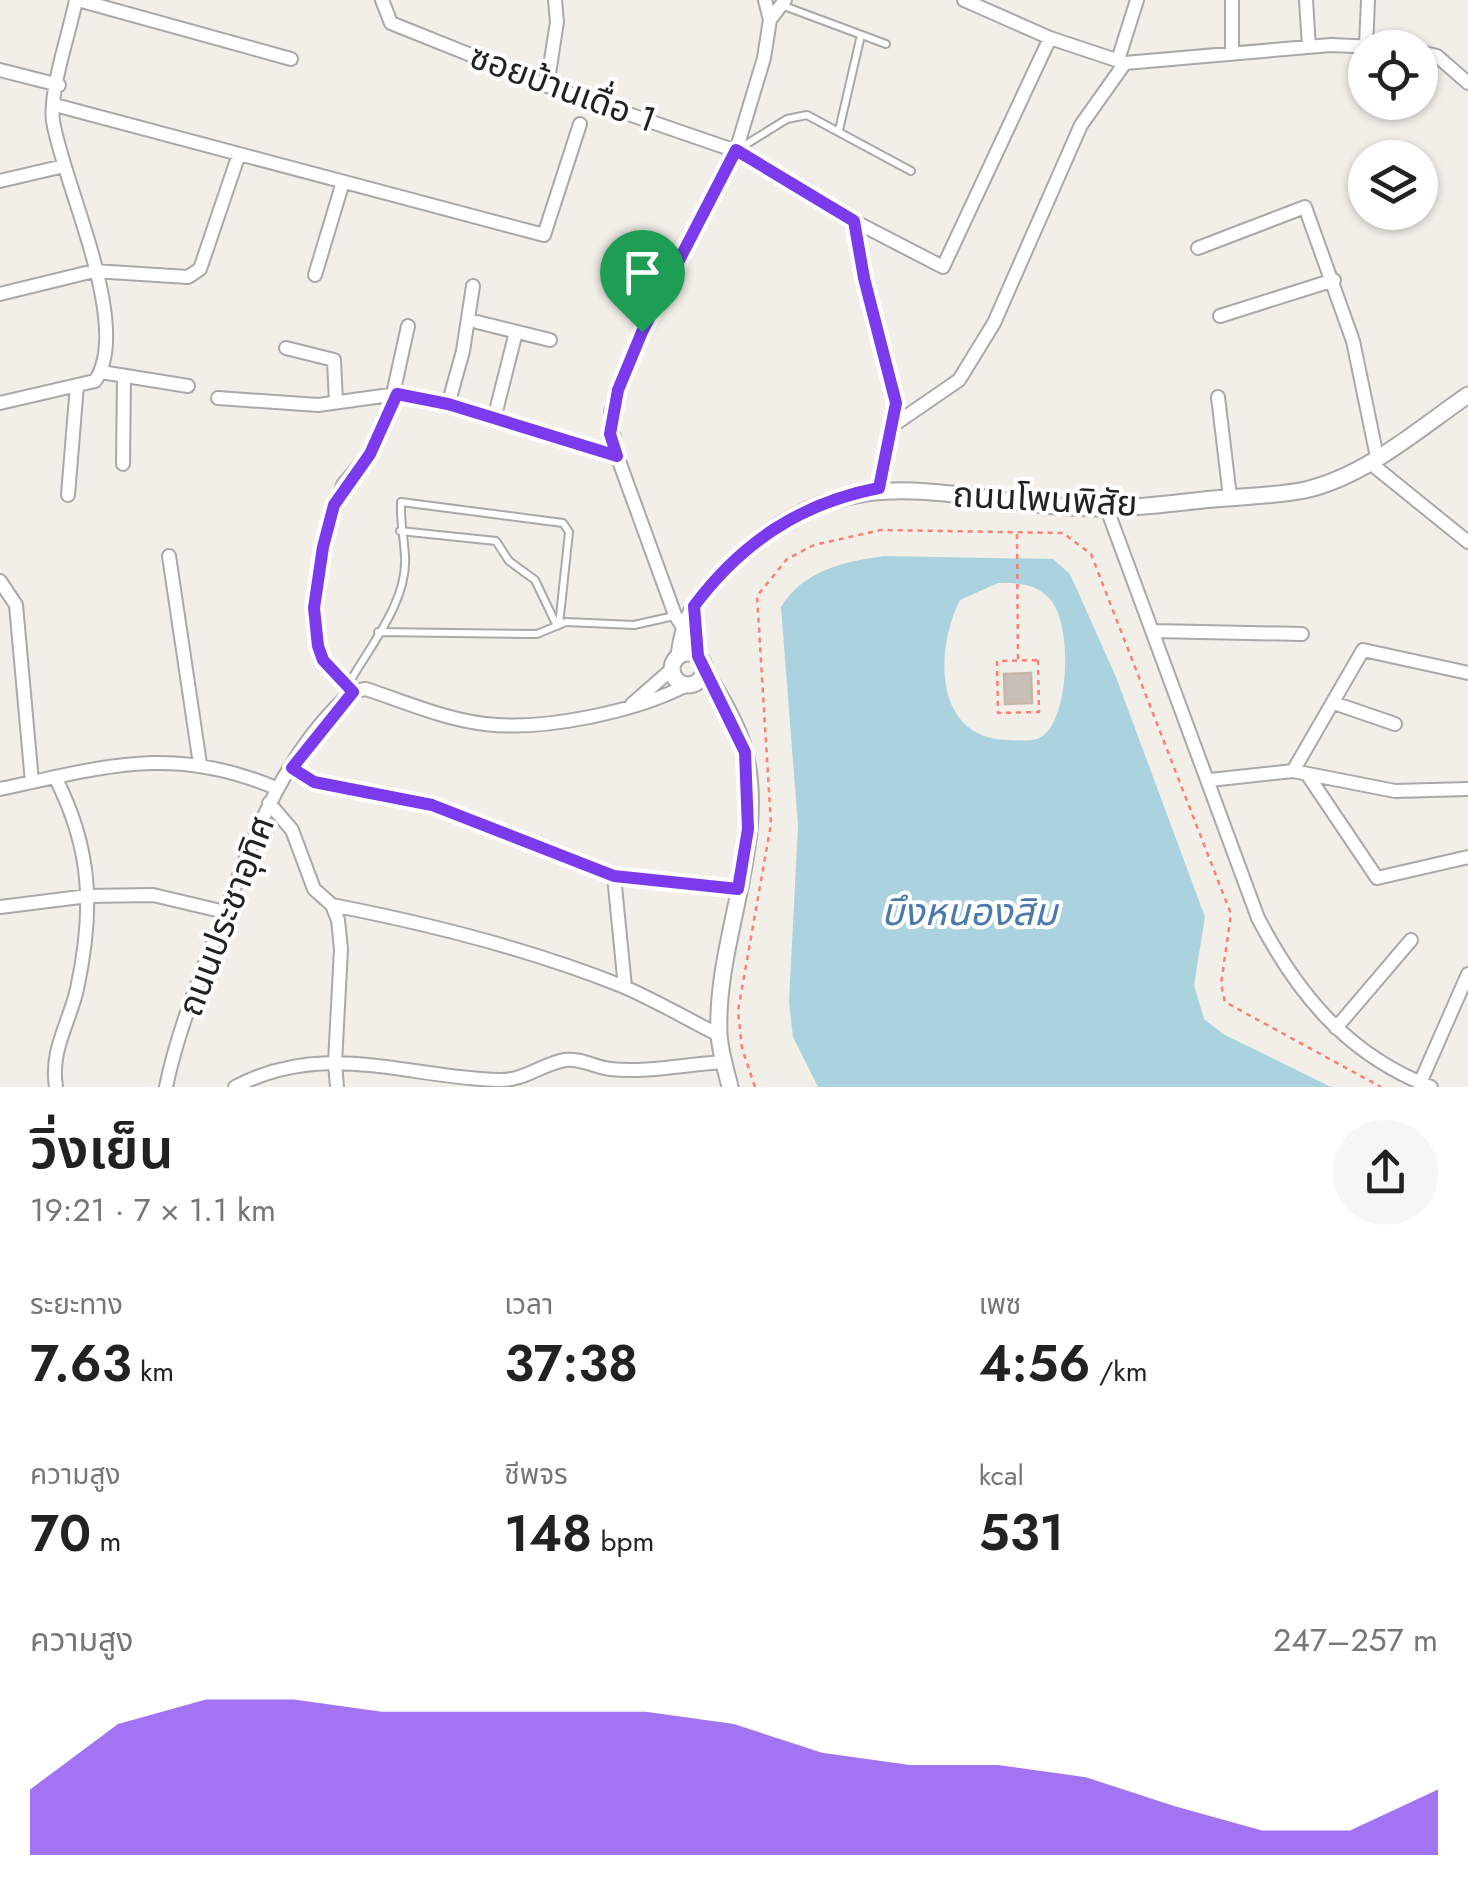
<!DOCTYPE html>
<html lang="th">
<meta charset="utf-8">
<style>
:root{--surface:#fff;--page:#f6f6f6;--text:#222;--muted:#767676;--accent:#7c3aed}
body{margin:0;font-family:Jost,"Noto Sans Thai",sans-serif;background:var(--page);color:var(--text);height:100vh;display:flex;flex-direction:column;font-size:38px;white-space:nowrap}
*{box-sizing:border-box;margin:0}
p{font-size:32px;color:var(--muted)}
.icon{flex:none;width:55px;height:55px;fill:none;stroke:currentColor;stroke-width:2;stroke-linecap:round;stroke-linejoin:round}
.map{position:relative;height:1087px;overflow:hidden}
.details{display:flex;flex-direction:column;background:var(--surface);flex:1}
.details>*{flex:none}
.buttons{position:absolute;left:1348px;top:30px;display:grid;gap:20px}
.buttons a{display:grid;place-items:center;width:90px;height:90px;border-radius:50%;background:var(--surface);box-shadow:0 2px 8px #0004;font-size:50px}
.pin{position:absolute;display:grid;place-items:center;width:85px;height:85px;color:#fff;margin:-102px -42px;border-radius:50% 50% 50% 0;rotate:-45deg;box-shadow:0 0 10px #0007}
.pin .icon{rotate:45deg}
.round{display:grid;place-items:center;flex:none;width:105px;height:105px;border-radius:52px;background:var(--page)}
.head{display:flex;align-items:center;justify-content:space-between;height:170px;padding:0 30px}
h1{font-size:55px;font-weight:600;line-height:75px}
.metrics{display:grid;grid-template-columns:repeat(3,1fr);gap:15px;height:170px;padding:10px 30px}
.metrics div{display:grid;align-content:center}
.metrics b{font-size:50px;font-weight:600}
.metrics small{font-size:28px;font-weight:400}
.metrics p{font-size:28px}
.chart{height:280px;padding:20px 30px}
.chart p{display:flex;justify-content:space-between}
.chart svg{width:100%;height:180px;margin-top:10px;fill:var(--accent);opacity:.7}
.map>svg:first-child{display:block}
.water{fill:#aad3df;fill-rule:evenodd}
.building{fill:#c7bfb8;stroke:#c4b6ab;stroke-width:2.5}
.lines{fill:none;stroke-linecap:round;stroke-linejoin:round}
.service-casing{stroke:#a9a9a9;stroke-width:10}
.minor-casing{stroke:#a9a9a9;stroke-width:16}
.tertiary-casing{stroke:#a9a9a9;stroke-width:19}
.path{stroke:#fa8072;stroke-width:2.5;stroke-dasharray:5 5;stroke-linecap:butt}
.service{stroke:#fff;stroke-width:6}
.minor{stroke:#fff;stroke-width:12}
.tertiary{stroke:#fff;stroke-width:15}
.route-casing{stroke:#fff;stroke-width:20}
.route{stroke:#7c3aed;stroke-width:12}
.labels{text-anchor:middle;stroke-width:8;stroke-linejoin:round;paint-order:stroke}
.street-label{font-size:35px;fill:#222;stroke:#fff}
.water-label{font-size:38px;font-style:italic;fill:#4a7aab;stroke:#fff}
</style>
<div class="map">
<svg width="1468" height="1087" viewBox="0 0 1468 1087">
<rect width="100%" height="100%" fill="#f2efe9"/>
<path class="water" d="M884,556L1053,559L1070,574L1116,677L1205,917L1194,985L1204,1019L1223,1034L1331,1087H818L793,1037L789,1002L798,826L781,607C804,570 843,562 884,556ZM998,583C1018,583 1033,583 1048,597C1073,620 1070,713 1044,735C1034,743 1019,740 1007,740C933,738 935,649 960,600Z"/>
<path class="building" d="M1031,673L1032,703L1005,704L1004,674Z"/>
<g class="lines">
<defs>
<path id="service" d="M784,6L886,44
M839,130L861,35
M737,150L787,119L807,115L911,171
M400,531L496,541L509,561L535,580L557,626
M378,632L537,634L566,622L634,625L674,616
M348,685C369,647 408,602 405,556C404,537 400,521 401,502L563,523L569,532L559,625"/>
<path id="minor" d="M78,0L291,59
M382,0L391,23L553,88L736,151L854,221L864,278L895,403L879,488
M964,0L1050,38L1125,63
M1232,0V53
M1306,0L1309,47
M770,20L785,0
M1366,46L1368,0
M1420,52L1437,56L1468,83
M1118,60L1137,0
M0,70L59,85
M547,86L557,22L555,0
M55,105L544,235L580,124
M0,181L64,166
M854,221L943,267L1050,38
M1198,248L1305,207L1353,341L1377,457
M315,275L343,182
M0,294L94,271L188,277L200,269L239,154
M1220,316L1334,280
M477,322L550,340
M286,348L334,360L336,402
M101,372L188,386
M393,394L408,326
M1218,397L1230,497
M218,398L318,405L397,394L448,405L617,456
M0,403L95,381C133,326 63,184 53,121C49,91 70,31 76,0
M448,405L463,351L473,286
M494,419L516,332
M895,424L959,380L994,323L1081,125L1125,63L1331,45L1400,48
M1369,462L1468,542
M123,464L124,376
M68,495L77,385
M1107,509L1258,918C1298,995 1348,1055 1431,1087
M169,556L200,764
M0,581L16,605L32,782
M1153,631L1302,634
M688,635L675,615L615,450L611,412L642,332L736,151L764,58L770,20L765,0
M353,691L323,660L318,645L315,608L323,547L343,485L369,454L397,394
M1334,703L1395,724
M632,704L672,669
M292,767L315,782L431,805L614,876L739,889
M1293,771L1363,650L1468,673
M1307,774L1377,878L1468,857
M55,777C92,849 94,910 77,989C69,1024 50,1050 56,1087
M1210,780L1293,771L1395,791L1468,789
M0,789C105,767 172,744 276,788
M269,803L292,830L314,889L332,905L338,920L341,949L335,1063L337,1087
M614,876L625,987
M332,905C430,924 530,949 622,986C655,1000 687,1019 719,1035
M0,907L88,896L153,895L225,912
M1336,1028L1411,940
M1420,1083L1468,974
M166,1087C177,1033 199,979 219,928C251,844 282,752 353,691L366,689C405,702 444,719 485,724C543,731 635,712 687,685
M235,1087C325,1039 408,1078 499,1080C523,1081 542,1064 565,1060C581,1058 594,1067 610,1069C646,1073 688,1064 725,1062"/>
<path id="tertiary" d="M694,606L698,657
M672 669a16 16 0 1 1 32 0a16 16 0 1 1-32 0Z
M679,656C684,610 702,593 734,561C857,443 962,510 1108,508C1143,508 1179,502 1214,499C1244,496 1276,496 1305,490C1366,476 1417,430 1468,395
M705,671C720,697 738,724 745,753C767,846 715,941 719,1034C720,1052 726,1070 730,1087"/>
</defs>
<use href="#service" class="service-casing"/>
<use href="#minor" class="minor-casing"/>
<use href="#tertiary" class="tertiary-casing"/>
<path class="path" d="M1017,534L1018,661
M1038,660L1039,712L998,713L997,661Z
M755,1087L742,1048L738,1011L771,824L757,596L787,559L814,545L881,530L1063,533L1091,554L1231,914L1221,984L1225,1002L1381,1087"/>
<use href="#service" class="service"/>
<use href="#minor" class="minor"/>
<use href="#tertiary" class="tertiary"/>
</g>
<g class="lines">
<defs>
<path id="route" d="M736,150L854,221L864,278L896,403L879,488C801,503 742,542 694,606L698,656L745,752L748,829L738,889L614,876L432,805L314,782L292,768L353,692L323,660L318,646L314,608L323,547L334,505L370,454L397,394L448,404L617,456L610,434L618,390L642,332Z"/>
</defs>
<use href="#route" class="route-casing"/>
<use href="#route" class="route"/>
</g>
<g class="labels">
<g class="street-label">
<text transform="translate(563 88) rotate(20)" y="12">ซอยบ้านเดื่อ 1</text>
<text transform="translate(1045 499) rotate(3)" y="12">ถนนโพนพิสัย</text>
<text transform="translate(226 916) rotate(-69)" y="12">ถนนประชาอุทิศ</text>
</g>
<g class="water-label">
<text x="969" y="925">บึงหนองสิม</text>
</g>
</g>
</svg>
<div class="buttons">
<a><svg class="icon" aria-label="locate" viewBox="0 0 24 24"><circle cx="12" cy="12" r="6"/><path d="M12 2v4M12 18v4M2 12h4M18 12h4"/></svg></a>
<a><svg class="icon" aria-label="layers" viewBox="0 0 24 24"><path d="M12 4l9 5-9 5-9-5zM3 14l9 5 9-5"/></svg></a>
</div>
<div class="pin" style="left:642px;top:332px;background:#1e9e55"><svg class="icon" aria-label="arrive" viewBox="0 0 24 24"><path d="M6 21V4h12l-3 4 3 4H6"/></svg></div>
</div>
<section class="details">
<div class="head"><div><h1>วิ่งเย็น</h1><p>19:21 · 7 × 1.1 km</p></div><a class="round"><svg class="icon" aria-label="share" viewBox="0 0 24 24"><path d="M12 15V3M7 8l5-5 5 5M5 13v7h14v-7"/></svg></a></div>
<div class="metrics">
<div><p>ระยะทาง</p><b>7.63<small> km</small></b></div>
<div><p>เวลา</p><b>37:38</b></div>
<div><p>เพซ</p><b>4:56<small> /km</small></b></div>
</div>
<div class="metrics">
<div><p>ความสูง</p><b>70<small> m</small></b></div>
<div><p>ชีพจร</p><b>148<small> bpm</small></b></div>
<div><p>kcal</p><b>531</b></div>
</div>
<div class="chart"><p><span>ความสูง</span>247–257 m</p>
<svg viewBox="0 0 160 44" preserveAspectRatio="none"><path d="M0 44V28L10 12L20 6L30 6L40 9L50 9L60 9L70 9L80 12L90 19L100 22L110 22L120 25L130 32L140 38L150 38L160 28V44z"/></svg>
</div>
</section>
